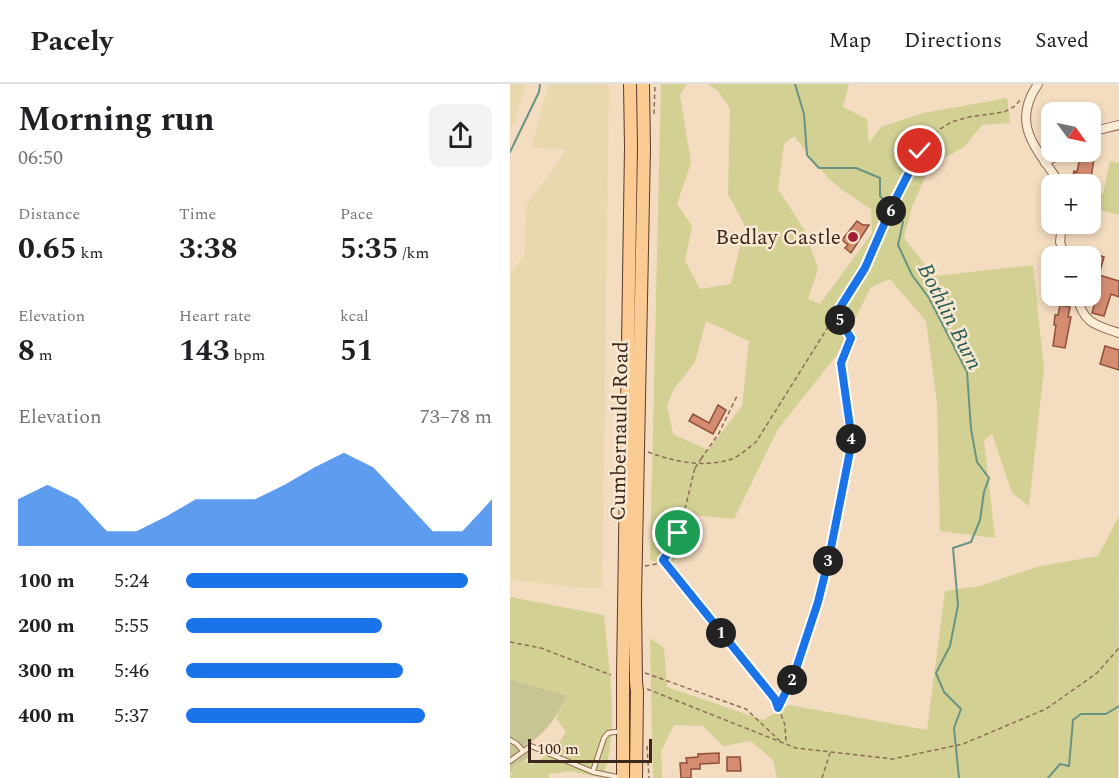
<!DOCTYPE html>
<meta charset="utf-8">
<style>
:root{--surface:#fff;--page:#f2f2f2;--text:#202124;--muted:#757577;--line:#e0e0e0;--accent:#1a73e8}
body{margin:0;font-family:Spectral,serif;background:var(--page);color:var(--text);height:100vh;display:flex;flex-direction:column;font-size:22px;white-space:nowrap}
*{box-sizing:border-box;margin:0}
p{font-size:20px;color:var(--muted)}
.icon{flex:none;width:33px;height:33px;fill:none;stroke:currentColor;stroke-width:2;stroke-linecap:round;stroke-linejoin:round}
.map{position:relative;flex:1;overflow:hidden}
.side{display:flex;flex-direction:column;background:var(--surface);width:510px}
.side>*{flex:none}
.needle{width:39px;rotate:123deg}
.tools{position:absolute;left:531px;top:18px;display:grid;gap:12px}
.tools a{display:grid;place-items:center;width:60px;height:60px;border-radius:12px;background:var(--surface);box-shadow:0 3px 9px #0003;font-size:30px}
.scale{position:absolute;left:18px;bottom:15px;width:124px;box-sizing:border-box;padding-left:6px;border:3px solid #3c271c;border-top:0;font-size:16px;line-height:21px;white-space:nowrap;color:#3c271c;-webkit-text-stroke:4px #f9e8d1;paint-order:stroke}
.pin{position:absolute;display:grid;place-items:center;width:51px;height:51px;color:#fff;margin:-26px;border:3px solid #fff;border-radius:50%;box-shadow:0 2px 6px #0007}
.km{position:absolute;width:30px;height:30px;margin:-15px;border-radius:50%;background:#222;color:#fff;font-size:16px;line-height:30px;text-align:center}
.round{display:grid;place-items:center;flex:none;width:63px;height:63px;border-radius:12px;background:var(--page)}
.head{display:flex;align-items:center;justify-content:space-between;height:102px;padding:0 18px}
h1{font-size:33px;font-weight:700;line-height:45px}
.figures{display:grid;grid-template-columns:repeat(3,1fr);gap:9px;height:102px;padding:6px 18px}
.figures div{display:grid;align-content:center}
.figures b{font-size:30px;font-weight:700}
.figures small{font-size:16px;font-weight:400}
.figures p{font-size:16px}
.chart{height:168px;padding:12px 18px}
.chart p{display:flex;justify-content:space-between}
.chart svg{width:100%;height:108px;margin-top:6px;fill:var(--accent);opacity:.7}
ul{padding:0 18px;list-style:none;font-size:20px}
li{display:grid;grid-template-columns:96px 72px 1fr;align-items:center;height:45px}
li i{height:15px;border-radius:8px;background:var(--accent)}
header{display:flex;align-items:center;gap:36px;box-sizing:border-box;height:84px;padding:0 30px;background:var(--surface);border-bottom:2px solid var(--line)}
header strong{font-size:28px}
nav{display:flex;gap:33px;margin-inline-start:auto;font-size:21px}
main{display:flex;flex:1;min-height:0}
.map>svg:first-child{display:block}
.farmland{fill:#e9d7ad}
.green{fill:#d2d093;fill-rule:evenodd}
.cemetery{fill:#c6c593}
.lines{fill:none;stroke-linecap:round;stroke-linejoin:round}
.stream{stroke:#699483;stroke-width:2}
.building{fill:#d58d72;stroke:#904f39;stroke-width:1.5}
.service-casing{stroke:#8e6c56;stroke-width:6}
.minor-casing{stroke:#8e6c56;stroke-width:10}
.primary-casing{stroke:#5b3a2b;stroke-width:14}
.path{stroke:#8e6c56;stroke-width:1.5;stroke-dasharray:4.5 3;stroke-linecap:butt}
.service{stroke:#fcebd5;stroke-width:4}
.minor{stroke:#fcebd5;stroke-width:8}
.primary{stroke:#facc94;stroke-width:12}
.primary-bridge-casing{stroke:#5b3a2b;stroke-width:14;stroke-linecap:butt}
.path-bridge{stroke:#8e6c56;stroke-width:1.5;stroke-dasharray:4.5 3;stroke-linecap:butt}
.primary-bridge{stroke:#facc94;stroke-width:12}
.route-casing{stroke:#fff;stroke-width:12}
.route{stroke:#1a73e8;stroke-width:8}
.poi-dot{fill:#a41f33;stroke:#f9e8d1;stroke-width:2}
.labels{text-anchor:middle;stroke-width:5;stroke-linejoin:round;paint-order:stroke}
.poi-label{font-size:21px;fill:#3c271c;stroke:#f9e8d1;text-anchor:end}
.street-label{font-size:21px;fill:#3c271c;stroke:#f9e8d1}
.water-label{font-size:22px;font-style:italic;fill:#295d53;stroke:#f9e8d1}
</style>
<header>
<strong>Pacely</strong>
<nav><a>Map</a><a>Directions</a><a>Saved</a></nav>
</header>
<main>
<section class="side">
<div class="head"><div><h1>Morning run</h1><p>06:50</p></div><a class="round"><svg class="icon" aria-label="share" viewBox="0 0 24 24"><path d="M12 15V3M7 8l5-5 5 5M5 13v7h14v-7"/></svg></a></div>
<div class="figures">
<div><p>Distance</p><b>0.65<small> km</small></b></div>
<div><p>Time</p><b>3:38</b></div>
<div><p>Pace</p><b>5:35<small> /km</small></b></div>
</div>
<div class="figures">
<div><p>Elevation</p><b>8<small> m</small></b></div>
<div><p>Heart rate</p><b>143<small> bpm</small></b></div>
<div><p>kcal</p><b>51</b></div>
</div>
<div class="chart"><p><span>Elevation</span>73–78 m</p>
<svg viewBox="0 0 160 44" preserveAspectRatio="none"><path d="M0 44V25L10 19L20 25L30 38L40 38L50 32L60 25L70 25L80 25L90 19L100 12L110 6L120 12L130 25L140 38L150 38L160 25V44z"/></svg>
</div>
<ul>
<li><b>100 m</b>5:24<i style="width:92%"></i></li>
<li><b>200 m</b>5:55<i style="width:64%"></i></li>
<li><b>300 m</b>5:46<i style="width:71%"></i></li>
<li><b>400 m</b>5:37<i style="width:78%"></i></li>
</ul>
</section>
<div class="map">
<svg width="609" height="694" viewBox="0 0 609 694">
<rect width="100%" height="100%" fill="#f3dcc0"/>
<path class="farmland" d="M0,0H16L5,38L0,45Z
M39,0H99L92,504L62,503L0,495V191L15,170L16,122L53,71L54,65L21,64Z"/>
<path class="green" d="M151,0H177L170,11L181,79L167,120L182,142L175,177L190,205L221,200L235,142L218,110L220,25L208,7L198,0H339L333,23L357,35L359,59L371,43L413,29L497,14L500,39L472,41L454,63L420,82L402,123L394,154L424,192L523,181L534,285L519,422L502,409L482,350L474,356L485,454L430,447L427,319L416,237L380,195L361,203L327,271L268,345L224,435L182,431L168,473L159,482L140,476ZM284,52L318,94L331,105L361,125L362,149L310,220L298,215L308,185L295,147L268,105L274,60ZM196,237L239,257L232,322L198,366L163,350L157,322L164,305L185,278Z
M600,77L609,79V131L581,123V109L593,110Z
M609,432L608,694H267L263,676L241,657L213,662L193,642L164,641L151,667L152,694H143L140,554L154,564L157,603L253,636L279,621L417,646L435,507L470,502L530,482L588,472Z
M0,513L94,531C98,581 111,647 92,694L61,687L39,690V694H0L6,679L14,677L23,681L44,666L56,648L46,634L58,612L0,595Z"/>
<path class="cemetery" d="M0,595L58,612C47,631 36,650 16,661L19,672L14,677L6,679L0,691Z"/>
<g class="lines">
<path class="stream" d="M285,0L294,30L297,71L309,84H346L370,94V112L393,138L388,161L402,191L419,214L457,288L461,345L467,378L479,394L474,408L470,436L461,458L443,464L448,521L440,562L426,589L434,608L451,625L444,644L449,694
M0,68L29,8L30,0
M538,694L550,680L559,682L563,636L571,630H596L609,622"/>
</g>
<path class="building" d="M571,68L585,69L580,100H561L564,87L567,88Z
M347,137L353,141H359L341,169L335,164L338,161L332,156Z
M580,168L594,173L589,191L609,197V213L601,210L594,232L582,229L588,207L580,205L583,185L581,184L583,178L580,177Z
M550,221L560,223L558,233H561L555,264L543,262L546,241H544L545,231H548Z
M595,262L609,266V286L590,280Z
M208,321L216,326L203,350L179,337L183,330L199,339Z
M209,669V679L190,680V685H181V694H171L170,679H177L176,674L188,673V670Z
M217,673H230L231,687H217Z"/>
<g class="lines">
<defs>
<path id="service" d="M0,656L7,660L13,667
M0,677L21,662L83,688L112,694
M83,687L94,654L98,649L112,647"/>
<path id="minor" d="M528,0C499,42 529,66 550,100
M580,48L609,41
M535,79L552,68
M552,140L550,158L555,172
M567,212C573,239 585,241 609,249"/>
<path id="primary" d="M113,592L121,63L120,0
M126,598L125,516L134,65L133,0
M113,602V694
M126,694L127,607"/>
</defs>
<use href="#service" class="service-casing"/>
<use href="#minor" class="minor-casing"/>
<use href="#primary" class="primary-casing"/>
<path class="path" d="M144,30L145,0
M138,368C165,378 194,384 222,375C230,372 239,363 246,358L355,184L382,122L409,67L429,46L441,38L459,33L494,28L505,22L511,15
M191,375L209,349L227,312
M153,476L265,615L275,641L276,658
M135,482C139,481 145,481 149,479C168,469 179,405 185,384
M0,558L31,564L101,591
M135,589L236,625L270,657
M137,605L286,664L383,675L453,660L536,625L587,589L609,564
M268,624L284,591L308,518L319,474L342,357L331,279L341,254L327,231
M137,662L139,694
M312,694L320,669"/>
<use href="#service" class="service"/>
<use href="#minor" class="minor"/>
<use href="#primary" class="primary"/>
<defs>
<path id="primary-bridge" d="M113,592V602
M126,598L127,607"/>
</defs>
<use href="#primary-bridge" class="primary-bridge-casing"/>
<path class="path-bridge" d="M185,384L191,375"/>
<use href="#primary-bridge" class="primary-bridge"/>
</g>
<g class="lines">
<defs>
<path id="route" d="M168,449L159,468L153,476L265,615L268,624L284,591L308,518L319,474L342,357L331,279L341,254L326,230L355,184L382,122L410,67"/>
</defs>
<use href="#route" class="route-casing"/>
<use href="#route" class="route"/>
</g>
<circle class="poi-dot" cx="343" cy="153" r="6"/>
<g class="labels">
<g class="poi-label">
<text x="331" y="160">Bedlay Castle</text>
</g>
<g class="street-label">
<text transform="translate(109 347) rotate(-89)" y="7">Cumbernauld Road</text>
</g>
<g class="water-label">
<text transform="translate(441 232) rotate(63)" y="8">Bothlin Burn</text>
</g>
</g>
</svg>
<div class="tools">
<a><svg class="needle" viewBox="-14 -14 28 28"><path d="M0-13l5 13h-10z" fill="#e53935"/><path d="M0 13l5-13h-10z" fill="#757577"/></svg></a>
<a>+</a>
<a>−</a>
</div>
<div class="scale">100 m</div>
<div class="pin" style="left:168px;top:449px;background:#1e9e55"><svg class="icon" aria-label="arrive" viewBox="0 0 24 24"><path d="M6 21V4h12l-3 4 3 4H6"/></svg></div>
<div class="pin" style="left:410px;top:67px;background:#d93025"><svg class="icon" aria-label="check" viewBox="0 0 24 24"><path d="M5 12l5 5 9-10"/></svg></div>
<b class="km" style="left:211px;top:549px">1</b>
<b class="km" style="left:282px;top:596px">2</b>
<b class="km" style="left:318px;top:477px">3</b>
<b class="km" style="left:341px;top:355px">4</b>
<b class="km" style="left:330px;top:236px">5</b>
<b class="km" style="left:381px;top:127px">6</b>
</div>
</main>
